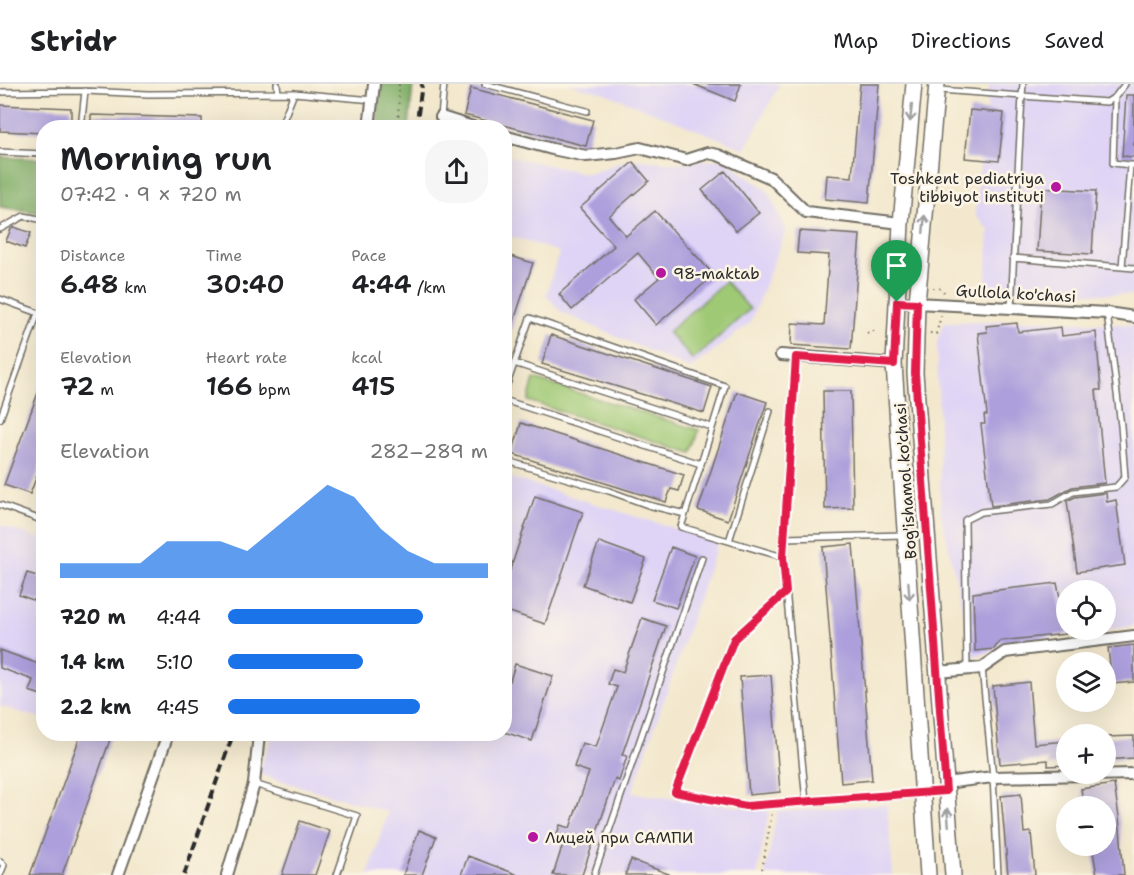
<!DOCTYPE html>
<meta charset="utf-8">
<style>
:root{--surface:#fff;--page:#f6f6f6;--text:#202124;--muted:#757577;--line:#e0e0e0;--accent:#1a73e8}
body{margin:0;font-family:"Shantell Sans",sans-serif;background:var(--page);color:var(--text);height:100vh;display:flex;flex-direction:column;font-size:22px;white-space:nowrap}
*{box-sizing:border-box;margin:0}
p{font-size:20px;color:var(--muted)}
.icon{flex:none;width:33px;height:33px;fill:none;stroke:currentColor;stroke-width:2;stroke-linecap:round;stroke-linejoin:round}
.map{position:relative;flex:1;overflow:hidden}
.details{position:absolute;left:36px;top:36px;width:476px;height:621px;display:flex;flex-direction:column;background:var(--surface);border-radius:24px;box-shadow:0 6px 24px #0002}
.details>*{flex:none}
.buttons{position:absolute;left:1056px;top:496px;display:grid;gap:12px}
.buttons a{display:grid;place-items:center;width:60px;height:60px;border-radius:50%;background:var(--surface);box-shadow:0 6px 24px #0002;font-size:30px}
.pin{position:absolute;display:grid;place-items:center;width:51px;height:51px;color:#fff;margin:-62px -26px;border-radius:50% 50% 50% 0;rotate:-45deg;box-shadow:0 0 6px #0007}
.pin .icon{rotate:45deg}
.round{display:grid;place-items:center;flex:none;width:63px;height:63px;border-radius:24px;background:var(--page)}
.head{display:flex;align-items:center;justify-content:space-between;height:102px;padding:0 24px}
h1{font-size:33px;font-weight:600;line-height:45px}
.stats{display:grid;grid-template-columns:repeat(3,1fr);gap:9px;height:102px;padding:6px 24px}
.stats div{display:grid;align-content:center}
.stats b{font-size:26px;font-weight:600}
.stats small{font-size:16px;font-weight:400}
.stats p{font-size:16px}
.chart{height:168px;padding:12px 24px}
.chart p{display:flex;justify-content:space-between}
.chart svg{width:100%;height:108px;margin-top:6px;fill:var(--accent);opacity:.7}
ul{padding:0 24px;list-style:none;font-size:20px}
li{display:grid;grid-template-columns:96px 72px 1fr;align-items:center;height:45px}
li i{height:15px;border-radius:8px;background:var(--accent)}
header{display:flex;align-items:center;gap:36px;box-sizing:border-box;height:84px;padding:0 30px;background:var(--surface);border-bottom:2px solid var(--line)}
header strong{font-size:28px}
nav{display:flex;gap:33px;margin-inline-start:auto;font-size:21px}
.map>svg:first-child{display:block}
.built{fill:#dfd4f5;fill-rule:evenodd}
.green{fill:#9fc975;stroke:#657a50;stroke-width:1.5}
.forest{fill:#7fad66;stroke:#556c48;stroke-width:1.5}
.building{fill:#ac9fdc}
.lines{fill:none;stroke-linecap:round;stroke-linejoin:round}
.lane-casing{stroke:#716d64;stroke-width:8}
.street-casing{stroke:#716d64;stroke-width:14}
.secondary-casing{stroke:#716d64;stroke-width:18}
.path{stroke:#716d64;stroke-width:2;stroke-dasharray:1.5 4.5;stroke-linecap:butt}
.lane{stroke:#fff;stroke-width:5}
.street{stroke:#fff;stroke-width:10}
.secondary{stroke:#fff;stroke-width:15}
.rail{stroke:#2b2b2b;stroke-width:4;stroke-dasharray:9 4.5;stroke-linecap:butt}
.oneway{stroke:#a0a0a0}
.route-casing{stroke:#fff;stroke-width:12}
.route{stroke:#e11d48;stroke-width:8}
.poi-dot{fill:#b5179e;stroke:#fcf5e5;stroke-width:2}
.labels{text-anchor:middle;stroke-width:5;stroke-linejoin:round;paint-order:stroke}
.poi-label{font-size:16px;fill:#2b2b2b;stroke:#fcf5e5;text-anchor:start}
.street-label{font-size:16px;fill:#2b2b2b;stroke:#fcf5e5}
</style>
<header>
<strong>Stridr</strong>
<nav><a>Map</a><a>Directions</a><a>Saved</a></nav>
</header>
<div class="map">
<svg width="1134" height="791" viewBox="0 0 1134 791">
<rect width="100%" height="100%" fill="#fcf5e5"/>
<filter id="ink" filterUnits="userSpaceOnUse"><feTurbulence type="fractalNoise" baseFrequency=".0167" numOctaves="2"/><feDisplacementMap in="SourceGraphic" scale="12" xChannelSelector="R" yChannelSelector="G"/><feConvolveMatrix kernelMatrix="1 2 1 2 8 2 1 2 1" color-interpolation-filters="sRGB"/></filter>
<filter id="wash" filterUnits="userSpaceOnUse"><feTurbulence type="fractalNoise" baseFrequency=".008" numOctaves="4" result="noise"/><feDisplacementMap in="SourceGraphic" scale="24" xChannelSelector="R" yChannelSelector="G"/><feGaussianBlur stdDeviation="1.35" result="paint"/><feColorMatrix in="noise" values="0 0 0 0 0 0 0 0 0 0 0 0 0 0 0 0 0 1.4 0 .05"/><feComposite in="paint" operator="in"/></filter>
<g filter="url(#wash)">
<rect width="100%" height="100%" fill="#f3e8cd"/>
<path class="built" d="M568,0H780L745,65L605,9Z
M989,0H1134V211L986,205L989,146L975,131L980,76L965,74L970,26L987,27Z
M504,71L588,90L630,75L675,79L724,75L768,107L786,146L750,239L690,285L561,228L546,211L559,168L504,150Z
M1039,236L1134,241V542L1000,560L989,569L973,572L941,430L937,257L944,238ZM1066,507H1106V546H1066Z
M508,393L718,458L632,709L769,727L757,791H368L388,728L258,690L273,650H504V405Z
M0,441L43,456V635L0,622Z
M887,720L893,791H765L777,728Z"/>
<path class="green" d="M725,197L750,225L693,276L668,248Z
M534,295L699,346L692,369L528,317Z"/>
<path class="forest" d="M382,0H413L409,43H396L377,39Z
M0,73L43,75V132L42,129L0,123Z"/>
<g id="blocks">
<path class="building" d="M693,0H741L735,17Z
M860,0H879L869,119L825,115L827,91L852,93Z
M471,4L593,36L586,62L464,31Z
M1126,11H1134V73L1122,72Z
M0,21L71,24V44H44V49L0,47Z
M970,26L1004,29L999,77L965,74Z
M91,31L202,34V44H91Z
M633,78L649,97L609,132L626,152L655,127L714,191L656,241L634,215L659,194L638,169L572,226L559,210L614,162L580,124Z
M725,87L759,129L736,147L702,106Z
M1041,104L1096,107L1092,170L1037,167Z
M14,143L31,149L25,164L6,157L11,145Z
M799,147L860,151L851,265L791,261L792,239L824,241L829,171L797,169Z
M504,170L533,179L506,261H504Z
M1017,239L1018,248L1061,243L1062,252L1096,248L1101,306H1096L1105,399L1072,403L1050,415L991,422L981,340H985L984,331H987L978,249L987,248L986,242Z
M551,251L712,303L704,329L542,280Z
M42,298L44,373L30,410L4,401Z
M823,307H851L853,424L825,425Z
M737,308L767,318L728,436L698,426Z
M521,339L684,391L679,407L671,405L666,418L512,370Z
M1106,409L1107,418L1116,416L1125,481L1077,488L1067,417L1075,413Z
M535,412L583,428L545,540L504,526V504Z
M599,458L646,475L630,518L583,501Z
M853,460L872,696L841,699L823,463Z
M671,463L695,472L676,524L652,516Z
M27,489L44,494V520L19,511Z
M1057,499L1063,530H1066V550L1000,557L994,565L975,567L973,509Z
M642,534L666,542L622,671L627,672L619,697L615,695L582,791H553L564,757L556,753L560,741L570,744L589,688L574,683L582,659L596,663L617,603L608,600L613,585L623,588Z
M1134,561V598L1112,600L1108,564Z
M0,566L39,580L44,571V612L29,607L33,596L0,584Z
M515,580L553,592L532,657L504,648V595L510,597Z
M771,591L780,708L749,711L740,593Z
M1029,598L1034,660L1066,657V681L1048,682V676L1000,680L993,602Z
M81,650H112L62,791H30Z
M1134,652V674L1106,676V653Z
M1114,700L1119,733L1124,791H1097L1092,762H1106V723H1084L1081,705Z
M1021,710L1024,749L1031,748L1035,791H1008L1001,712Z
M300,737L330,747L315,791H282Z
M419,746L436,753L422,791H403Z
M468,772L516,790L515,791H461Z
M631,776L669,790L668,791H625Z"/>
</g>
</g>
<g filter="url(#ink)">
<use href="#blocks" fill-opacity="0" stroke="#716d64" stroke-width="1.5"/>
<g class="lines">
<defs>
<path id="lane" d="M277,0L278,9
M485,0L587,27
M939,6L1022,12L1023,0
M0,8L85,7L148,10L294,9L373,16
M1115,13L1113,79L1130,81
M81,44L85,7
M280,44L294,9
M440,44L444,0
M0,68L44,70
M0,145L24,132L44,136
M1013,174L1134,184
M1122,183L1130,81H1134
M0,215L44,231
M1011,224L1022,12L1107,18L1115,13L1125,0
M514,279L711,343
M504,309L530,234L725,302L701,380L504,316
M0,335L38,229
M504,376L609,407L648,421L685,430
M701,380L681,443L783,473L796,273
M0,421L44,437
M784,454L904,451
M729,457L770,327
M783,473L806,718
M786,508L734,555L675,708L746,722L920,710
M982,584L993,693L998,791
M967,585L965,436L981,428L1052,420L1073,408L1116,403L1125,393L1121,342L1107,229
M254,700L357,732L337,791
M0,777L4,781L0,791
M594,791L702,474"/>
<path id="street" d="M441,33L476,44
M369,44L374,0
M504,52L552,65L586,72L616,69L640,64L686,76L708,69L718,71L771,94L806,128L901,139
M897,218L1107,229L1134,233
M781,271L894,280
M938,588L982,584L1005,568L1134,552
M945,699L993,693L1134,690
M118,791L168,650
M227,791L254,700L259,650"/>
<path id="secondary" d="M914,0L901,139L894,280L928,791
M937,0L917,219L915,289L953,791"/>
</defs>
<use href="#lane" class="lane-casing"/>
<use href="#street" class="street-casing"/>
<use href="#secondary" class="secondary-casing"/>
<path class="path" d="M398,44L399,0
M933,204L943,205L944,209
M867,249L877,246
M930,249L936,250L941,232
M761,791L772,729"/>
<use href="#lane" class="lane"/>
<use href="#street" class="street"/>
<use href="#secondary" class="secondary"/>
<path class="rail" d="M416,44L422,0
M184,791L233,650"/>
</g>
<defs><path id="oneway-shaft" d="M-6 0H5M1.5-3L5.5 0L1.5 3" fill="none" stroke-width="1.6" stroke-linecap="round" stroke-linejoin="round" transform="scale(1.5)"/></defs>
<g class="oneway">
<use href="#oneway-shaft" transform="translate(911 29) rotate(96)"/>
<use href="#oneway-shaft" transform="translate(924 140) rotate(-85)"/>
<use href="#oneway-shaft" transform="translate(909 507) rotate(86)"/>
<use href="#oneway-shaft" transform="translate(948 733) rotate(-95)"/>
</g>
</g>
<g class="lines" filter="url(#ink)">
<defs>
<path id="route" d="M897,218L917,219L915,289L946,707L746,722L675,708L734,555L786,508L783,473L796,273L894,280Z"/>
</defs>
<use href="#route" class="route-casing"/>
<use href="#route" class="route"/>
</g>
<g class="poi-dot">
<circle cx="1056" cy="103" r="6"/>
<circle cx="661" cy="189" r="6"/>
<circle cx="533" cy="753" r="6"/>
</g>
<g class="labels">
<g class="poi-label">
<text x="1044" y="100" text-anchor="end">Toshkent pediatriya<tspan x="1044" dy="18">tibbiyot instituti</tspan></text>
<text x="673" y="195">98-maktab</text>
<text x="545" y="759">Лицей при САМПИ</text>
</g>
<g class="street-label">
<text transform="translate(1016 209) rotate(3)" y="6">Gullola ko'chasi</text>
<text transform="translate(905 397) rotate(-94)" y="6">Bog'ishamol ko'chasi</text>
</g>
</g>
</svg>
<div class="buttons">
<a><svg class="icon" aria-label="locate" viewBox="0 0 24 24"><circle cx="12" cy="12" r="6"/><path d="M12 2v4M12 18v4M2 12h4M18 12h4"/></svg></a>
<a><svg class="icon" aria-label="layers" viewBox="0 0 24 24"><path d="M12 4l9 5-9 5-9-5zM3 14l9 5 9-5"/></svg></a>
<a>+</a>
<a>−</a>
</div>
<div class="pin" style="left:897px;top:218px;background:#1e9e55"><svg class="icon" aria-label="arrive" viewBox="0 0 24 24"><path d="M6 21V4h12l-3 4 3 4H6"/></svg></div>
<section class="details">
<div class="head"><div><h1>Morning run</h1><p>07:42 · 9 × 720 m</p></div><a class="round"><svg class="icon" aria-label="share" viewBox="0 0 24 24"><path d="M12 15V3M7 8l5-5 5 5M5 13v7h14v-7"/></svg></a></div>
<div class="stats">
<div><p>Distance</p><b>6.48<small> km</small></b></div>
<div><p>Time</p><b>30:40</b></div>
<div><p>Pace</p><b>4:44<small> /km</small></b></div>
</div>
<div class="stats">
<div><p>Elevation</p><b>72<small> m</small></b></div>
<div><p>Heart rate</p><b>166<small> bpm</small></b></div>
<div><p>kcal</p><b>415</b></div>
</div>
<div class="chart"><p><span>Elevation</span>282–289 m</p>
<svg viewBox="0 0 160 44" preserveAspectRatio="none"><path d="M0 44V38L10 38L20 38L30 38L40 29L50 29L60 29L70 33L80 24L90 15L100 6L110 11L120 24L130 33L140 38L150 38L160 38V44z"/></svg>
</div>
<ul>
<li><b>720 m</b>4:44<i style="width:75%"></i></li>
<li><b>1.4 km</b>5:10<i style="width:52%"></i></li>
<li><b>2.2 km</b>4:45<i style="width:74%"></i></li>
</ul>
</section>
</div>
